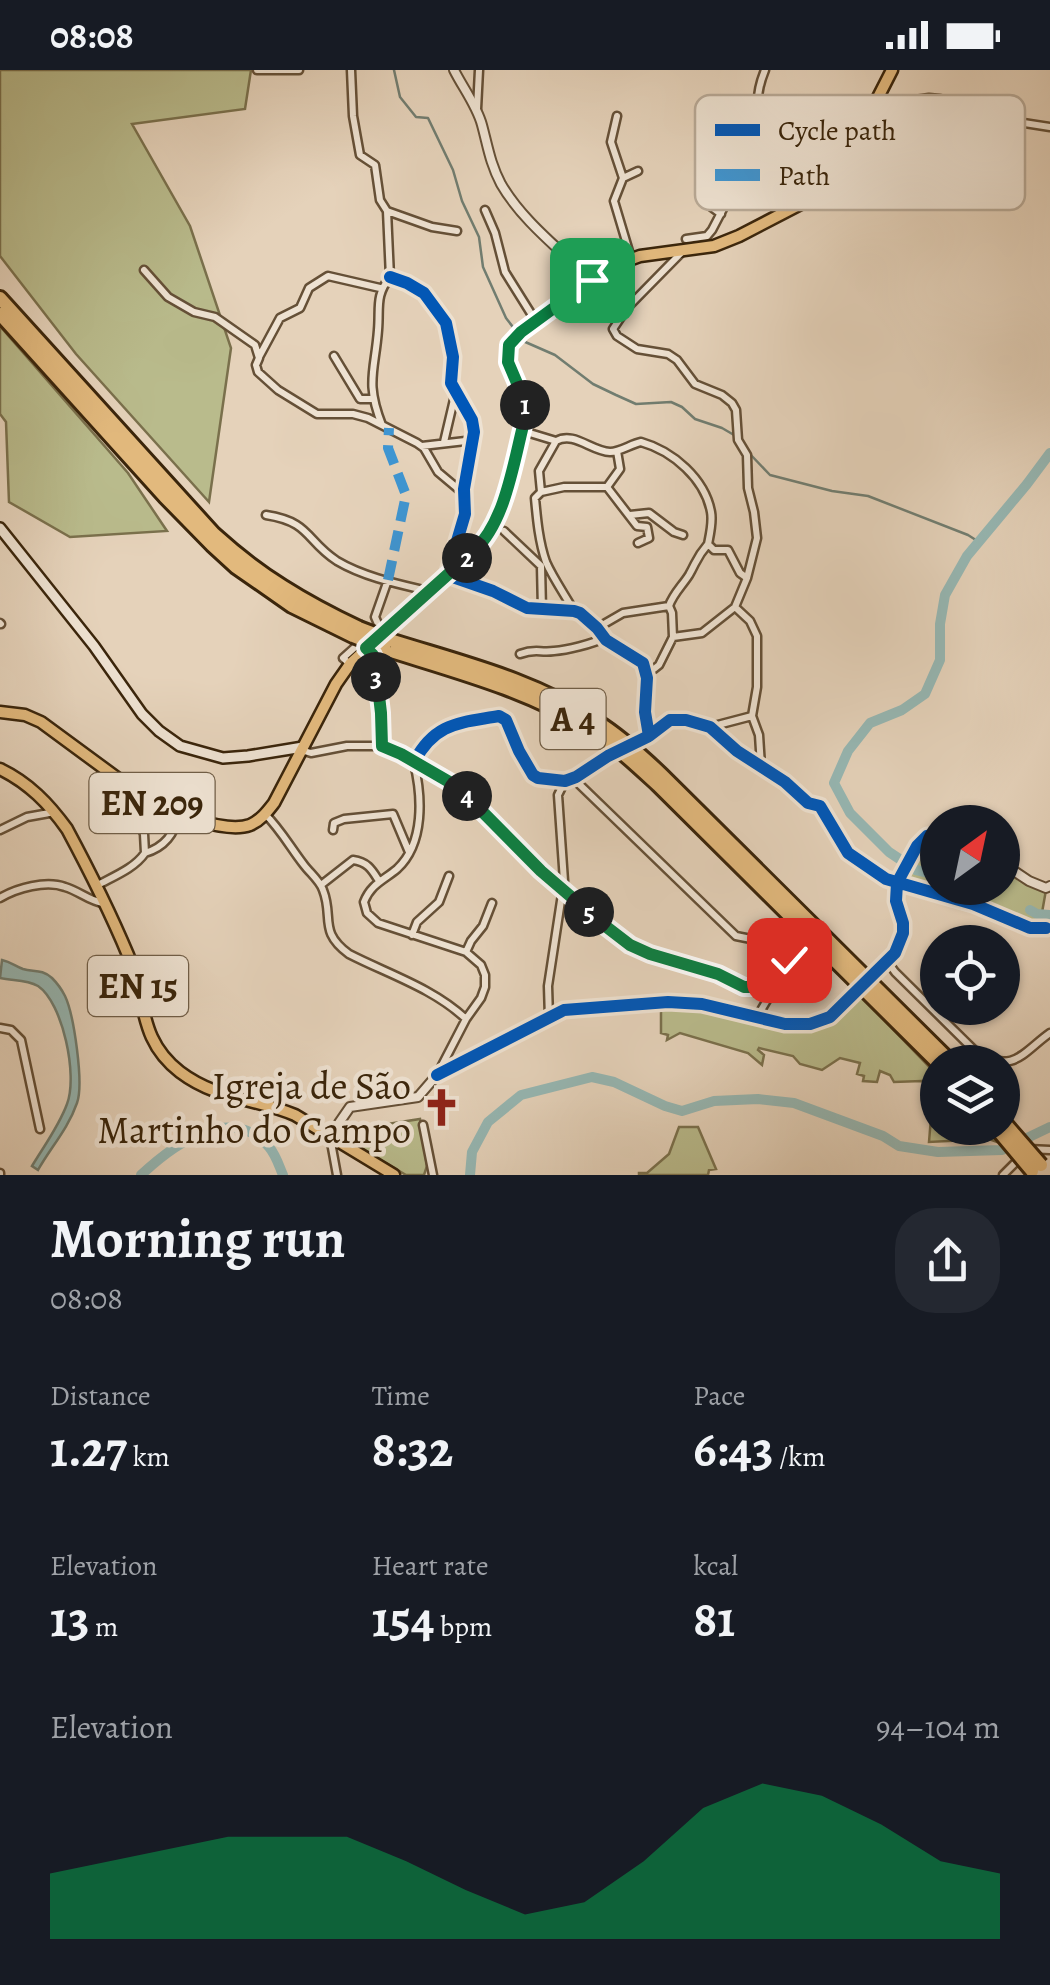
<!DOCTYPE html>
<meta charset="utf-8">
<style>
:root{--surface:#171b24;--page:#242831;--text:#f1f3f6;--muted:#9ea1a6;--accent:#0b8043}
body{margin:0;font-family:Alegreya,serif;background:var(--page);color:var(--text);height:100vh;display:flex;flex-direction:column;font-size:38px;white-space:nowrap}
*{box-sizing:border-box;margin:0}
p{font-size:32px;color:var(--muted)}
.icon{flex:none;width:55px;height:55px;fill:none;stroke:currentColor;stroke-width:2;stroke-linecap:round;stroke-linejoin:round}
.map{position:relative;height:1105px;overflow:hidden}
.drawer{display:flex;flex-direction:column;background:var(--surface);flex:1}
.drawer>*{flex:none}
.needle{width:65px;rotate:33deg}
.controls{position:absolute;left:920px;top:735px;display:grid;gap:20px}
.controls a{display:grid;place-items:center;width:100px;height:100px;border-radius:50%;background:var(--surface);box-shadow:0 2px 8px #0004;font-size:50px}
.pin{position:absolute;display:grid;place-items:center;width:85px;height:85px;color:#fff;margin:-42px;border-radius:20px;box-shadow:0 5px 15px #0006}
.km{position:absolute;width:50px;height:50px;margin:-25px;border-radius:50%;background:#222;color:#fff;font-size:28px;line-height:50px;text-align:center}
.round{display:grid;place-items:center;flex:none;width:105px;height:105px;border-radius:40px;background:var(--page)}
.head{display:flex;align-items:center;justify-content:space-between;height:170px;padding:0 50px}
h1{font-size:55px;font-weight:700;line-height:75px}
.figures{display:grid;grid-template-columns:repeat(3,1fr);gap:15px;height:170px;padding:10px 50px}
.figures div{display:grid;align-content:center}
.figures b{font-size:50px;font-weight:700}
.figures small{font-size:28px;font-weight:400}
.figures p{font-size:28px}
.chart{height:280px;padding:20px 50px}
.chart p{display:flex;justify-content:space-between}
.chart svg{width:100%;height:180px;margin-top:10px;fill:var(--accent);opacity:.7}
.status{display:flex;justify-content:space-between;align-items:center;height:70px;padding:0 50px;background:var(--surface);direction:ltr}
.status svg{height:28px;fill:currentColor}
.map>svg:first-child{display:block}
.green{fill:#b9bb8c;stroke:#7a704c;stroke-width:2.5}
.water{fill:#96b7b3;stroke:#717d70;stroke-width:2.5}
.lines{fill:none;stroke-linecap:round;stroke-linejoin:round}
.stream{stroke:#717d70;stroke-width:2.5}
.river{stroke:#96b7b3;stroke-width:10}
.minor-casing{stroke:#655037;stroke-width:11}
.tertiary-casing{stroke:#655037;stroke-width:12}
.secondary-casing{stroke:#3a250b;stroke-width:14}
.primary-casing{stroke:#3a250b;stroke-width:15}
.motorway-casing{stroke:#3a250b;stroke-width:18}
.minor{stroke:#eee2d2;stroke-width:6}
.tertiary{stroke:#eee2d2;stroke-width:8}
.secondary{stroke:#eee2d2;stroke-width:9}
.primary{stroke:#e2b97d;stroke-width:10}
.motorway{stroke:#e2b97d;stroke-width:12}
.tertiary-bridge-casing{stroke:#655037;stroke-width:12;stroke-linecap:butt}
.motorway-bridge-casing{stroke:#3a250b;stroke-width:18;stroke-linecap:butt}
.tertiary-bridge{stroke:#eee2d2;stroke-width:8}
.motorway-bridge{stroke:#e2b97d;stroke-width:12}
.quiet{stroke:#3e95d2;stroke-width:10;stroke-dasharray:20 10;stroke-linecap:butt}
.cycleway-casing{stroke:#eee2d2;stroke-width:19}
.cycleway{stroke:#0057b8;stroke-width:12}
.route-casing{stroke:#fff;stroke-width:20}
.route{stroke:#0b8043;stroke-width:12}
.labels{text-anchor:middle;stroke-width:9;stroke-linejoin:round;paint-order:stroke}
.shield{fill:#eee2d2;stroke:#705e47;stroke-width:2.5}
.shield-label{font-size:35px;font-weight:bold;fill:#3a250b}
.poi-label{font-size:38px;fill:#3a250b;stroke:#eee2d2;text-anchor:end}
.key{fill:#eee2d2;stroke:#b8a996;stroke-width:2.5}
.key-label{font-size:28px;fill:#3a250b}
</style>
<div class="status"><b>08:08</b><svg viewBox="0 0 49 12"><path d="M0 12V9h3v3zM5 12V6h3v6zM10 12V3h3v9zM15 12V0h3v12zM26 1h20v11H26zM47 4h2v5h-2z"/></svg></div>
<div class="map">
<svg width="1050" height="1105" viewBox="0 0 1050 1105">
<rect width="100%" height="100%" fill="#e5d2ba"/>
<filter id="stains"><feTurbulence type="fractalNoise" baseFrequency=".002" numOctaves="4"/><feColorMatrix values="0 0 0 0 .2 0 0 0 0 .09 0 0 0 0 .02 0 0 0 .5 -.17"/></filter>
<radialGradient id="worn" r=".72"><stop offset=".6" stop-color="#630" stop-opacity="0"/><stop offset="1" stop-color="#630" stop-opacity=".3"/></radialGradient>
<path class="green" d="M0,0H251L245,39L132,54L190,156L231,278L209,432L76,284L0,186Z
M0,256L128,403L167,461L70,467L9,432L6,352L0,344Z
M934,768H937L938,818H1002L1003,798L1046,820L1040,854L917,815L906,808C906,792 920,775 934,768Z
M861,926L937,1005L938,1058H993L1006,1071L997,1072L989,1069L929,1072L933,1024L922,1011L894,1012L890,1005L880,1001L877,1012L863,1011L864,1006L857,1004L860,993L840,988L822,1000L800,994L793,986L759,978L758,980L764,985L762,995L748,983L680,963L667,970L668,965L661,963V938C695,935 729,947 762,954C779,958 800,964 817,959C834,954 848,938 861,926Z
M420,1049L427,1096L424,1105H406L344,1068V1064L349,1060Z
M679,1057H698L716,1099L709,1100L708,1105H639V1103H647L669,1084Z"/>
<path class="water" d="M2,890C11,892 15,896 23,899C34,902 42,899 52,908C57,913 62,920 65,926C74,945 84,1014 77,1033C68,1059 51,1077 38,1100L32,1096C44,1076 59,1056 67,1034C78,1006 63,933 38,916C26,909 13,911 0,908Z"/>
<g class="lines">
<path class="stream" d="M394,0L400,27L416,47L428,48L453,100L462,131L479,167L483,197L506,248L516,261
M520,268L523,271L555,285L593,314L616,325L636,334L671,332L682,337L695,349L722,358L734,365
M749,383L770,405L832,421L868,426L968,465L979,472"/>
<path class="river" d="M938,805L916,800L889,782L850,743L834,713L848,681L870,653L902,640L925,624L940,590V554L945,525L967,486L1027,414L1050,383
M1030,840L1037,844L1050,845
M141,1105C173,1075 231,1032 269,1077C276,1085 279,1096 283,1105
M470,1105L472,1082L488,1052L521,1025L592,1007L614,1012L665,1036L682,1041L714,1031L758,1029L794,1033L883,1066L899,1076L938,1082L1002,1080L1050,1057"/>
<defs>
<path id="minor" d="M257,0H299
M351,0L353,46L360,85L375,95L380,130L387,141L390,207
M765,0C756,22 752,51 774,65L869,43
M874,36L929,28L940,29L992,48L1050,57
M477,39L479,0
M617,46L611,72L623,108
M701,129L721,144
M485,140L495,163L505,202L535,250
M387,141L432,157L457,161
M686,169L707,166L712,160L724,137L760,89L771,64
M631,188L614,131L623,108L638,101
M144,200L168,227L194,242L215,247L255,275L259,288L256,295L258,302L278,320L317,344H353L368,348L417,373L424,378L438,402L463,423
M390,207L407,213L424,223L446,253L453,287L451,313L472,350L474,362L464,419L465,444L447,505L493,521L527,538L574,541L580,543L597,558L606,570L643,593L647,608L645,642L649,666
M334,286L360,329H373
M259,287L280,248L300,238L309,218L328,206L380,218
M382,355C365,312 375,301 378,260C380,237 375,226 390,207
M523,361L556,371L539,401L541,422L535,428C537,450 539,472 546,492C553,508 565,525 574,541
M556,371C574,361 591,381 610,382C620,382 631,374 641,372C673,381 705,409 711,442C713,452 710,464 708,474
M444,372L456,321
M422,376L474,370
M607,417L620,399L617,381
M541,422L564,417H607L637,456L647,457L649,468L638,473
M266,445C311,452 305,470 337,491C364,507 398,514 428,521
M630,445L649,443L674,462L683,465
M504,461L541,496L542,540
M708,474L714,480H728L740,503L747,508
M669,536L672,543L673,567
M735,537L750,551L757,566V617L752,646L759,665L761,696
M0,553L1,554
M597,558L623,543L669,536C673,524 682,516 689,505C697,491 696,488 708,474
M382,563L375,547L388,510
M366,578L373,585L376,600V611L381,643L382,676
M520,584C536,578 539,583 554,581C567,580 592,574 604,568
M350,594L343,588L362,571
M646,599H654L659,595L673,567L702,563L735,537L747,508L757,468L754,442L748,418L747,385L738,370L736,340L732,333L722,325L695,314L677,290L668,284L637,279L617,266L613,259L627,238L683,181
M710,657L752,646
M639,670C651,665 661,654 672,650C699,641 723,671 741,683C754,692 768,699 781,709C794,719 803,732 820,736L848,783L886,809L973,834L1030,858H1046
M301,680L311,683L347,676H382L401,684L458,717L541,801L631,875L650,884L718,903L744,917H753L763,913L776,900L781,901
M414,692C435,652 460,653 499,646L506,650C511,662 525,699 535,706C544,712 565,712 574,708C589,701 601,689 615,682
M414,693C422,726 425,773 397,799C384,810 371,814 364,832L367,843L378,853L466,882L481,895L485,905V917L481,928L466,949L437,1005
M579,714L736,866L761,871L785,895
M265,744C281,760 290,777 304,795C310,803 320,811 323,820C334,848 318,861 349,884C388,904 433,918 466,949
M0,760L27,747L55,742
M333,760L334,753L344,749L393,744L409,782
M145,783L144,764L134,742L135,738L139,736C148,740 157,746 166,740
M321,815L353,790C368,792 372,800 379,811
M96,816C112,807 134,799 145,783C165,777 174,764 179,745
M0,828C17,818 46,810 65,817C79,821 89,831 103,833
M412,865L417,852L439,832L449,806
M466,882L471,871L483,856L492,833
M887,891L895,902L978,984C1015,1003 1022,983 1050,963
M757,947L782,905L781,901L798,880L813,891
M549,948L548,916L564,811L558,725L565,711
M0,958L11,960L21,970L40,1059
M423,1055L433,1105
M330,1067L337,1105
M1028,1079L1050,1080
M0,1103V1105
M1003,1105L1020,1088"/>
<path id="tertiary" d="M454,0C463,18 477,36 482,55C488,77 490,93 501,114C523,152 561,180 591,210
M1002,793L1029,811L1046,818L1050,816
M881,896L895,883L903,863V853L896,831L897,813L922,770L927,766L938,764
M330,1066L350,1037L418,1027L437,1005L564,940L668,932L702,934L785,954H810L830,947L850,928"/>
<path id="secondary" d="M0,458L94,576L142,644L159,661L180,676L223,688L248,686L303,677"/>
<path id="primary" d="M0,642L25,645L41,652L147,730C169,742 225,764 250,755C261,750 267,742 274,733L336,614L350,594L485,471L500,444L527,344C523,317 497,292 515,266L610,197L640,186L714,176L739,166L816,126L831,114L842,98L892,0
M0,699C29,713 49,734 67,759C89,800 110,842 128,885C147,929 137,969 180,1002C217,1030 255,1028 295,1045L394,1105"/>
<path id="motorway" d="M0,228L214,464C259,505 304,532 359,558
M0,244L165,427L212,475L236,497L292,536L353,566
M393,571C463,593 535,610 596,651C620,666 641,685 662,705L951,992
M385,579C454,601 525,619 587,657C613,673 635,694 658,715L938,993"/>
</defs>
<use href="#minor" class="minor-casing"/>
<use href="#tertiary" class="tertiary-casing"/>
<use href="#secondary" class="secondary-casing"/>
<use href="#primary" class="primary-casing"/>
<use href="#motorway" class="motorway-casing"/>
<use href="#minor" class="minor"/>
<use href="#tertiary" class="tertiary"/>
<use href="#secondary" class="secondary"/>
<use href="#primary" class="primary"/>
<use href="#motorway" class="motorway"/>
<defs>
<path id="tertiary-bridge" d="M850,928L881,896"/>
<path id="motorway-bridge" d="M359,558L393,571
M353,566L385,579
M1002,1050L1041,1095
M996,1058L1032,1101"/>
</defs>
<use href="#tertiary-bridge" class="tertiary-bridge-casing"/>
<use href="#motorway-bridge" class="motorway-bridge-casing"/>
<use href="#tertiary-bridge" class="tertiary-bridge"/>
<use href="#motorway-bridge" class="motorway-bridge"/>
<path class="quiet" d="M388,510L406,425L388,378L389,358"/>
<defs>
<path id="cycleway" d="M390,207L407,213L424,223L446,253L453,287L451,313L472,350L474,362L464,419L465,444L447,505L493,521L527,538L574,541L580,543L597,558L606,570L643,593L647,608L645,642L649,666
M414,692C435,652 460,653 499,646L506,650L519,681L533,705L538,708L565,711L576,707L608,686L649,666L670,650H686L710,657L737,681L785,712L808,733L820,736L848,783L886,809L973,834L1030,858H1046
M437,1005L564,940L668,932L702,934L785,954H810L830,947L895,883L903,863V853L896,831L897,813L917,776L927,766L938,764"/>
</defs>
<use href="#cycleway" class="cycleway-casing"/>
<use href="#cycleway" class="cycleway"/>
</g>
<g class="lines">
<defs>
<path id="route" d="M592,210L521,262L509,275L508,292L525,332L526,344C514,388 507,450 474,481L366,578L373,585L376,600L381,643L382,676L401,684L458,717L541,801L604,855L630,875L650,884L718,904L744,917H754L763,913L776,900L781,901L789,890"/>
</defs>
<use href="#route" class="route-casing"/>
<use href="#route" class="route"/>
</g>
<defs>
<symbol id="church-bare" viewBox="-9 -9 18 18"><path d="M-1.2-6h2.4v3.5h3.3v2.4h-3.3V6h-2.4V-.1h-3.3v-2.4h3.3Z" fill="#8f2418" stroke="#eee2d2" stroke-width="2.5" paint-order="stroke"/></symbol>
</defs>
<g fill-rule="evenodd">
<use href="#church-bare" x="414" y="1010" width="55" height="55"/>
</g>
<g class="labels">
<g class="shield">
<rect x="540.5" y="619" width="65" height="60" rx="8"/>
<rect x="89.5" y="703" width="125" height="60" rx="8"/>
<rect x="88" y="886" width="100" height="60" rx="8"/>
</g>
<g class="shield-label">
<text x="573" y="661">A 4</text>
<text x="152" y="745">EN 209</text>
<text x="138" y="928">EN 15</text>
</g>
<g class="poi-label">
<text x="411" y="1029">Igreja de São<tspan x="411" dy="44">Martinho do Campo</tspan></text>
</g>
</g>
<rect x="695" y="25" width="330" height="115" rx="15" class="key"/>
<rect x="715" y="54" width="45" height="12" fill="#0057b8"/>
<rect x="715" y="99" width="45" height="12" fill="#3e95d2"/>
<g class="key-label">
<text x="778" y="70">Cycle path</text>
<text x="778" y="115">Path</text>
</g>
<rect width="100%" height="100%" filter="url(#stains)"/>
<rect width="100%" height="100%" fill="url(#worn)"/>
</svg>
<div class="controls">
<a><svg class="needle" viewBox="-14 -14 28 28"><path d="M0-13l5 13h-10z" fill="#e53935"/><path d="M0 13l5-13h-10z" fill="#9ea1a6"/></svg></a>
<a><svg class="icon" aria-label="locate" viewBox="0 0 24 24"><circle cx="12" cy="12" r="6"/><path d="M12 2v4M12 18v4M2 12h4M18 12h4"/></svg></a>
<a><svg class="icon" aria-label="layers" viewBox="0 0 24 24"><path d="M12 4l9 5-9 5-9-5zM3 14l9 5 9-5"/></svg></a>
</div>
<div class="pin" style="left:592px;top:210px;background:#1e9e55"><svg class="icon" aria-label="arrive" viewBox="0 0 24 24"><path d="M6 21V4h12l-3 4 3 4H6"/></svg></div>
<div class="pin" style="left:789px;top:890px;background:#d93025"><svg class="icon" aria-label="check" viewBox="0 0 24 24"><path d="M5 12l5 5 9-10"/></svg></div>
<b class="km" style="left:525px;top:335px">1</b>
<b class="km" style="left:467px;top:488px">2</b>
<b class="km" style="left:376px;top:607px">3</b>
<b class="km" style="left:467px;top:726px">4</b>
<b class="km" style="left:589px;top:842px">5</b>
</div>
<section class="drawer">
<div class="head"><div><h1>Morning run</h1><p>08:08</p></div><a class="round"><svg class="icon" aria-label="share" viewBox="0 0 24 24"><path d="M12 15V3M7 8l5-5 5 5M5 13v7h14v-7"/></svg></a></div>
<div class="figures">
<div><p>Distance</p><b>1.27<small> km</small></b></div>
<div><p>Time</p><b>8:32</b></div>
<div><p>Pace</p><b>6:43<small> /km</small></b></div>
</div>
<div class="figures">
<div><p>Elevation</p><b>13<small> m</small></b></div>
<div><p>Heart rate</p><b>154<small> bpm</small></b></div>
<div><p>kcal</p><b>81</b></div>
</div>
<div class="chart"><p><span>Elevation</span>94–104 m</p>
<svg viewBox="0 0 160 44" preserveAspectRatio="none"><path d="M0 44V28L10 25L20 22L30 19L40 19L50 19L60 25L70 32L80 38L90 35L100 25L110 12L120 6L130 9L140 16L150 25L160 28V44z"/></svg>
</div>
</section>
